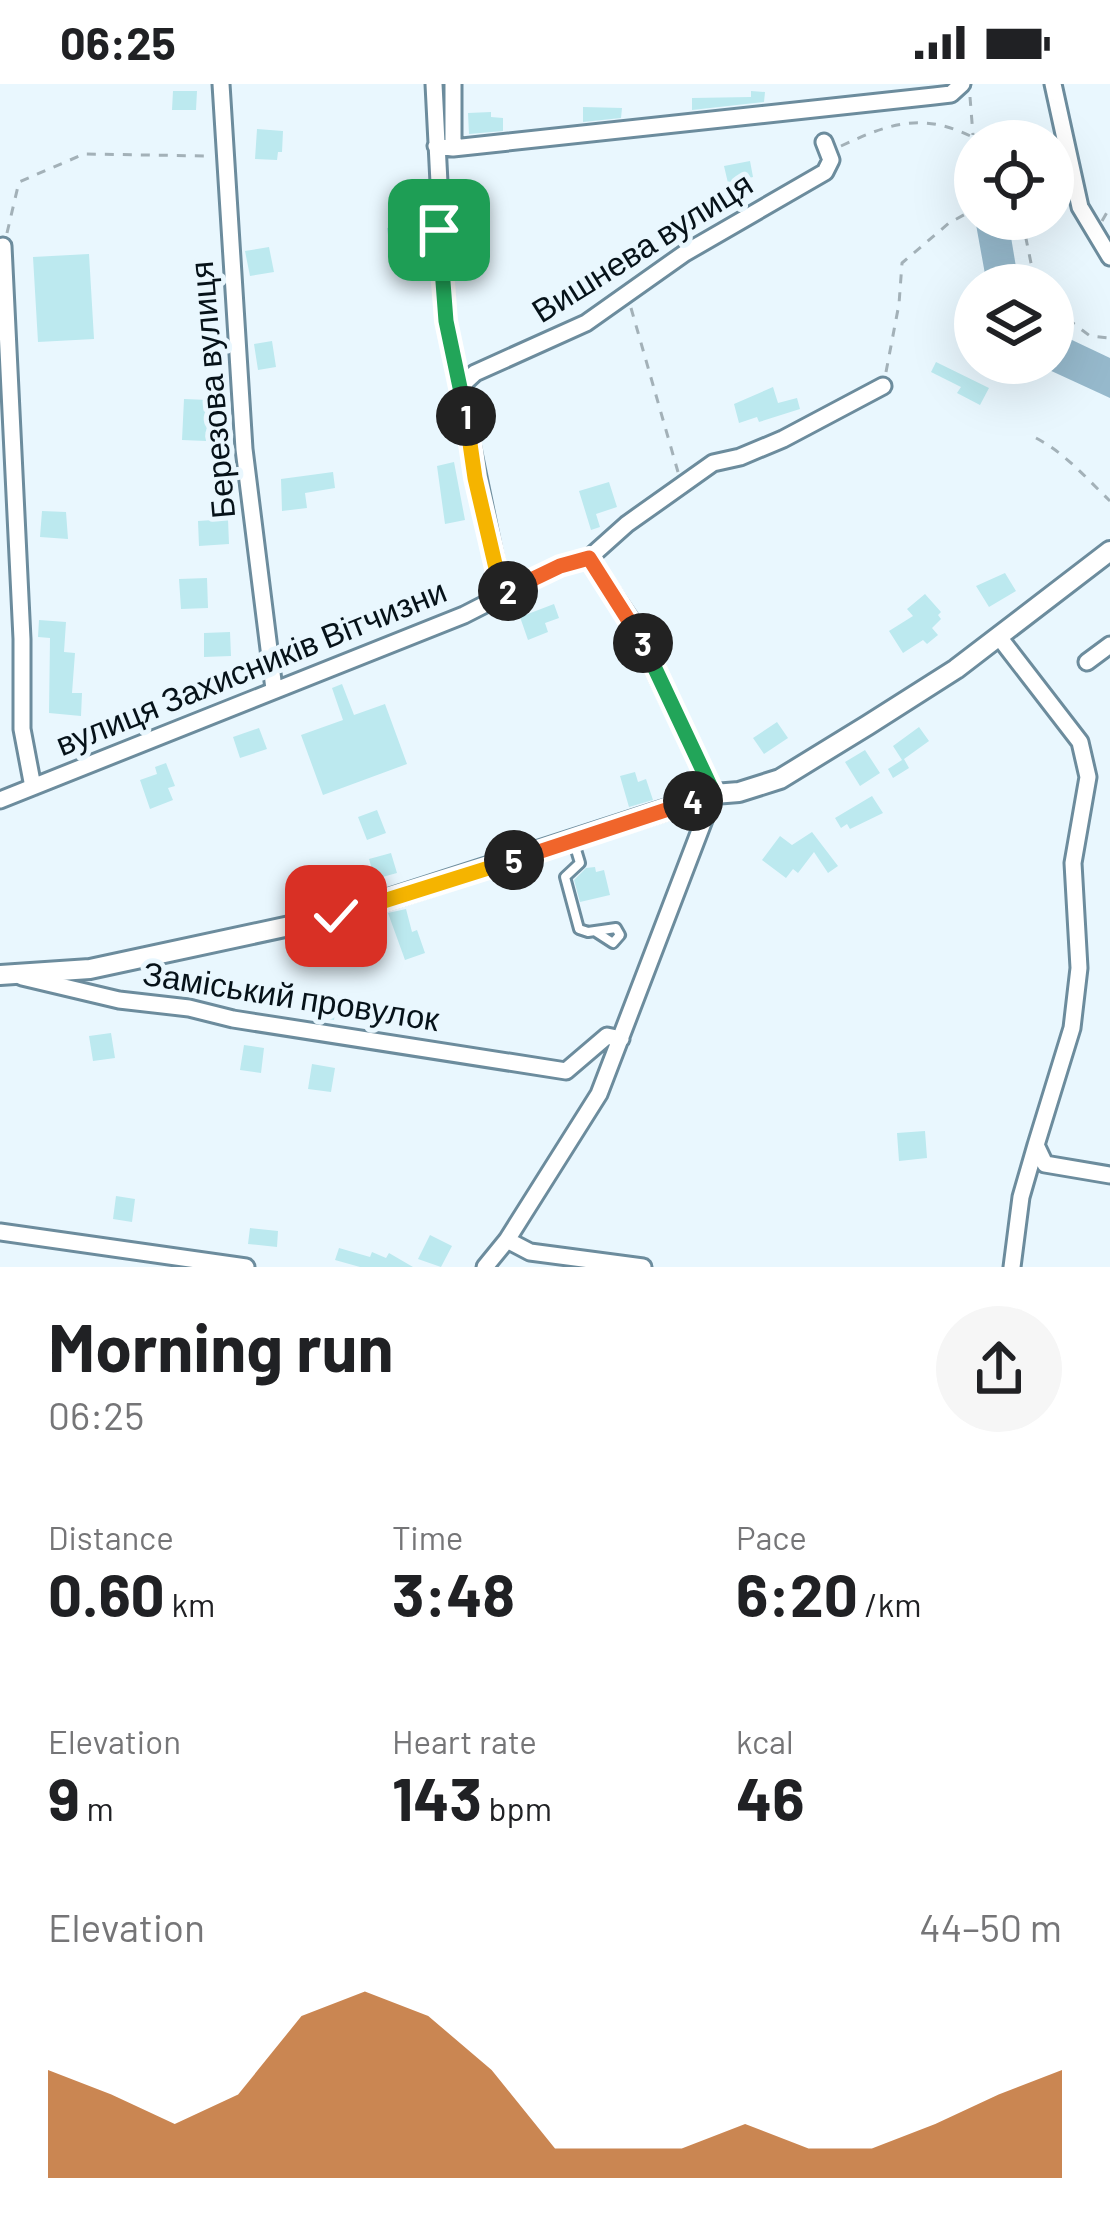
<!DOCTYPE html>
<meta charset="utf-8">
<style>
:root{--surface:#fff;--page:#f6f6f6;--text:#202124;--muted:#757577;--accent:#b45309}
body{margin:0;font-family:Barlow,sans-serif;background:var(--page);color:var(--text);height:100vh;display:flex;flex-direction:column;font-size:45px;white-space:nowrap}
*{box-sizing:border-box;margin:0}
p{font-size:39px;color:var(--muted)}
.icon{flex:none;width:66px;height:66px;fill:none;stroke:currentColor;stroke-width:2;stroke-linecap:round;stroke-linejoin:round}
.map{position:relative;height:1183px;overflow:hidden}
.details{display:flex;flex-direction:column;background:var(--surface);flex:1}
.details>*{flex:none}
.fabs{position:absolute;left:954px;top:36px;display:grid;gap:24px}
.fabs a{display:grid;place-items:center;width:120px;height:120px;border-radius:50%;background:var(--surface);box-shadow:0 12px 48px #0002;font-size:60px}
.pin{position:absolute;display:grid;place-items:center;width:102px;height:102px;color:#fff;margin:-51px;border-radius:24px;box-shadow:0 6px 18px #0006}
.km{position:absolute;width:60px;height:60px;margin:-30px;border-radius:50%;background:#222;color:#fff;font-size:33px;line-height:60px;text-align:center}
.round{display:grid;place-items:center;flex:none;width:126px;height:126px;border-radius:63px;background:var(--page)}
.overview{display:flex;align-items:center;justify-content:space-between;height:204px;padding:0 48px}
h1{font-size:66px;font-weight:700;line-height:90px}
.metrics{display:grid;grid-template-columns:repeat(3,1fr);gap:18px;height:204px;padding:12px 48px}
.metrics div{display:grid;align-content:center}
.metrics b{font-size:60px;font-weight:700}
.metrics small{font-size:33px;font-weight:400}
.metrics p{font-size:33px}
.chart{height:336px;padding:24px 48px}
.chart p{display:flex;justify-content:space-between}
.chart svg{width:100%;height:216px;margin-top:12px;fill:var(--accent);opacity:.7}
.status{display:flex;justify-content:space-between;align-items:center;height:84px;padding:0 60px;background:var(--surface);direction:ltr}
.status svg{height:33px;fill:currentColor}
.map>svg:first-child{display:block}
.forest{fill:#96b9cc}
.building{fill:#bce9ef}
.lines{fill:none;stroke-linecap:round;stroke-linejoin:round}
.service-casing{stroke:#6c8c9d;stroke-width:14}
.minor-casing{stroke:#6c8c9d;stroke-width:21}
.tertiary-casing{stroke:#6c8c9d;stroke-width:24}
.path{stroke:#a3b1b8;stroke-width:3;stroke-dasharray:9 9;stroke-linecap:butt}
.service{stroke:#fff;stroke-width:8}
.minor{stroke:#fff;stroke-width:15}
.tertiary{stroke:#fff;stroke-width:18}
.split-1-casing{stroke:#fff;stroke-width:24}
.split-2-casing{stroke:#fff;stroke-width:24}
.split-3-casing{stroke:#fff;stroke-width:24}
.split-4-casing{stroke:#fff;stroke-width:24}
.split-5-casing{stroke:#fff;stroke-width:24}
.split-6-casing{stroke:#fff;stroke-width:24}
.split-1{stroke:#22a559;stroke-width:15}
.split-2{stroke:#f5b400;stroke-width:15}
.split-3{stroke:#f0652b;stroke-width:15}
.split-4{stroke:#22a559;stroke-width:15}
.split-5{stroke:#f0652b;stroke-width:15}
.split-6{stroke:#f5b400;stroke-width:15}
.labels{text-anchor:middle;stroke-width:10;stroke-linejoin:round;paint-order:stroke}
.street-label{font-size:33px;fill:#061219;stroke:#e9f7fe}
</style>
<div class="status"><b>06:25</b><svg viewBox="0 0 49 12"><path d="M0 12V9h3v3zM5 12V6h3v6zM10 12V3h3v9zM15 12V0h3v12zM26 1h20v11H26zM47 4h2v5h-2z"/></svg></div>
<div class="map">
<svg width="1110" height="1183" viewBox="0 0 1110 1183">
<rect width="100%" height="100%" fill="#e9f7fe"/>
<path class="forest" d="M975,135H1008L1019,201H987Z
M1053,247L1110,274V314L1034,279H1053Z"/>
<path class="building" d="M173,7H197L196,26H172Z
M751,7L765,8L764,18L692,26V14L751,13Z
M583,23L622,24L621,34L583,38Z
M491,28V33L503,34V47L469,50L468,29Z
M257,45L283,47L282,68H278L277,76L255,75Z
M750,77L753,93L728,99L724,82Z
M424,138L428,159L390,165L387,144Z
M269,163L274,188L250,192L245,167Z
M89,170L94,255L38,258L33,173Z
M272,257L276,283L258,286L254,260Z
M936,278L989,304L980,321L957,309L961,303L931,288Z
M773,303L778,319L797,314L800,325L759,338L757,333L739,339L734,320Z
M184,315L208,316L206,357L182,356Z
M454,378L465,436L445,440L437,382Z
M333,388L335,404L305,409L307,424L282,427L281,395Z
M609,398L617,423L596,430L600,443L591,446L579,407Z
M42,427L66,428L68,455L40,453Z
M228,435L229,460L199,462L198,437Z
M1005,489L1016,507L989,523L976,502Z
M207,494L208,524L181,525L179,495Z
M925,510L941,528L938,531L941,535L932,544L938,551L927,560L923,556L903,569L889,547L913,532L907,525Z
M554,520L559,534L545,539L548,548L528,556L520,533Z
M39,536L66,538L64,568L75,569L72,609H82L81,632L49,629L50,554L38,553Z
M230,548L231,572L204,573V549Z
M342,600L354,631L385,620L407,680L323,711L301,651L343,636L332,604Z
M777,638L788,654L764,670L753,654Z
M919,643L929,657L904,675L909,684L893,694L888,685L902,676L893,662Z
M259,644L267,665L240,674L233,653Z
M865,666L880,689L860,702L845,678Z
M166,679L175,702L168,704L173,716L150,725L140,696L157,690L155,683Z
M635,688L638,698L646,695L653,716L629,723L620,692Z
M872,712L883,729L850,745L847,740L841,744L835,734Z
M377,726L386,749L367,756L358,733Z
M812,748L838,782L828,789L814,768L798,789L793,785L786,794L762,776L780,752L792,761Z
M391,769L397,789L375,795L369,775Z
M595,783L596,788L604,786L610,811L580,818L574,796L586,784Z
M406,825L412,848L417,846L425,869L405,876L388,829Z
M316,908L338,911L334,936L312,932Z
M111,949L115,974L93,977L89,952Z
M244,961L264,964L261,989L240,986Z
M312,980L335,984L331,1008L308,1005Z
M925,1047L927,1074L899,1077L897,1049Z
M116,1112L135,1115L132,1138L113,1135Z
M250,1144L278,1147L277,1163L248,1160Z
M430,1151L452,1162L441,1183L418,1175Z
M339,1164L370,1173L372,1168L386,1174L389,1169L413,1183H360L335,1176Z"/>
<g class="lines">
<defs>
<path id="service" d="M574,759L580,779L565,793L579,845L588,848L616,844L620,851L613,859L596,848"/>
<path id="minor" d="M221,0L244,365L274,605
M434,0L446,237L502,510
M1053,0L1080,123L1110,173
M436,62L453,64L934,12L951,10L962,0
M453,64V0
M3,162L22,555V645L33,703
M462,301L475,289L586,239L685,169L825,88L831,76L824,58
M589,474L627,440L713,379L740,373L783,355L883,302
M999,553L1080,658L1088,693L1073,779L1079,884L1072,944L1036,1061
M1087,578L1110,561
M0,716L464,531L560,482L589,474L630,535L714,710L599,1010L507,1156L485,1183
M22,893L119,916L189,924L233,935L566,987L607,952L621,955
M0,1148L246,1183
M507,1156L530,1168L643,1183
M1012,1183L1021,1113L1036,1061L1045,1080L1110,1091"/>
<path id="tertiary" d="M0,891L90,885L336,832L714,710L739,708L780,695L868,641L956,585L1110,467"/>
</defs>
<use href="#service" class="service-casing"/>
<use href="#minor" class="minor-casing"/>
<use href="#tertiary" class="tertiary-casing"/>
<path class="path" d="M970,13L973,51
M841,62C892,38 926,27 980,57
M1022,135L1032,184L1040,201
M1102,137L1110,123
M7,149L19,98L84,70L209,72
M631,224L678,388
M1053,224L1090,252L1110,254
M886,288L899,220L902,179L949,139L971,127L968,76L975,66
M1036,354C1065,369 1086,394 1110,417"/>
<use href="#service" class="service"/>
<use href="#minor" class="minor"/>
<use href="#tertiary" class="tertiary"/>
</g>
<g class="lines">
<defs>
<path id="split-1" d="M439,146L446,237L466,332"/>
<path id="split-2" d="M466,332L475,394L502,510L508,507"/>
<path id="split-3" d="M508,507L560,482L589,474L643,559"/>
<path id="split-4" d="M643,559L714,710L693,717"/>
<path id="split-5" d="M514,776L693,717"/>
<path id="split-6" d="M336,832L514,776"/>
</defs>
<use href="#split-1" class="split-1-casing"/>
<use href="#split-2" class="split-2-casing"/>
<use href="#split-3" class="split-3-casing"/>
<use href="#split-4" class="split-4-casing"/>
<use href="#split-5" class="split-5-casing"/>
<use href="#split-6" class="split-6-casing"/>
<use href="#split-1" class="split-1"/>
<use href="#split-2" class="split-2"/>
<use href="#split-3" class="split-3"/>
<use href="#split-4" class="split-4"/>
<use href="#split-5" class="split-5"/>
<use href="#split-6" class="split-6"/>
</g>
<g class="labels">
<g class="street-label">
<text transform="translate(642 163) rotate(-32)" y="12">Вишнева вулиця</text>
<text transform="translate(212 306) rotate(-95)" y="12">Березова вулиця</text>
<text transform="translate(251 583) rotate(-22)" y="12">вулиця Захисників Вітчизни</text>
<text transform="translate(291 912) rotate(9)" y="12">Заміський провулок</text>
</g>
</g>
</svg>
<div class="fabs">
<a><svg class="icon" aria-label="locate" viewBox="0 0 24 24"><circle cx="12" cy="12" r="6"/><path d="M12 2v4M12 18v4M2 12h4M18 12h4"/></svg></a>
<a><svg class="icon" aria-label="layers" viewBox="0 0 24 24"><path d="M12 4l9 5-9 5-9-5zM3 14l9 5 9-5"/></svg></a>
</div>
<div class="pin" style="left:439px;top:146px;background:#1e9e55"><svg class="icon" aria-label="arrive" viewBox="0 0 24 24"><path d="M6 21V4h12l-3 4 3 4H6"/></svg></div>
<div class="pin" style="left:336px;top:832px;background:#d93025"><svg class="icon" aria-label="check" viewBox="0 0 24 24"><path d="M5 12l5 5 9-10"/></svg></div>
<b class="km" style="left:466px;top:332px">1</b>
<b class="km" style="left:508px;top:507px">2</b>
<b class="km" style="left:643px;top:559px">3</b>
<b class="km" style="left:693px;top:717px">4</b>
<b class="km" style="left:514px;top:776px">5</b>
</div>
<section class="details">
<div class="overview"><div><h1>Morning run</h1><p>06:25</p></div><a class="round"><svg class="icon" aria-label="share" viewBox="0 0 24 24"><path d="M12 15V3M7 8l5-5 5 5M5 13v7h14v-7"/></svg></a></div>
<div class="metrics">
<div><p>Distance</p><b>0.60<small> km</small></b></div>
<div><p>Time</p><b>3:48</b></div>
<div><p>Pace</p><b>6:20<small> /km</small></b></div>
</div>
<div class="metrics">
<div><p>Elevation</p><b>9<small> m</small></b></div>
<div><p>Heart rate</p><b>143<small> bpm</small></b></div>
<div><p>kcal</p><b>46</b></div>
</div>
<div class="chart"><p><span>Elevation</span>44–50 m</p>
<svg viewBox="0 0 160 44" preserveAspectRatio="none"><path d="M0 44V22L10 27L20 33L30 27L40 11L50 6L60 11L70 22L80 38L90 38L100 38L110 33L120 38L130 38L140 33L150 27L160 22V44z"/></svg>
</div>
</section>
